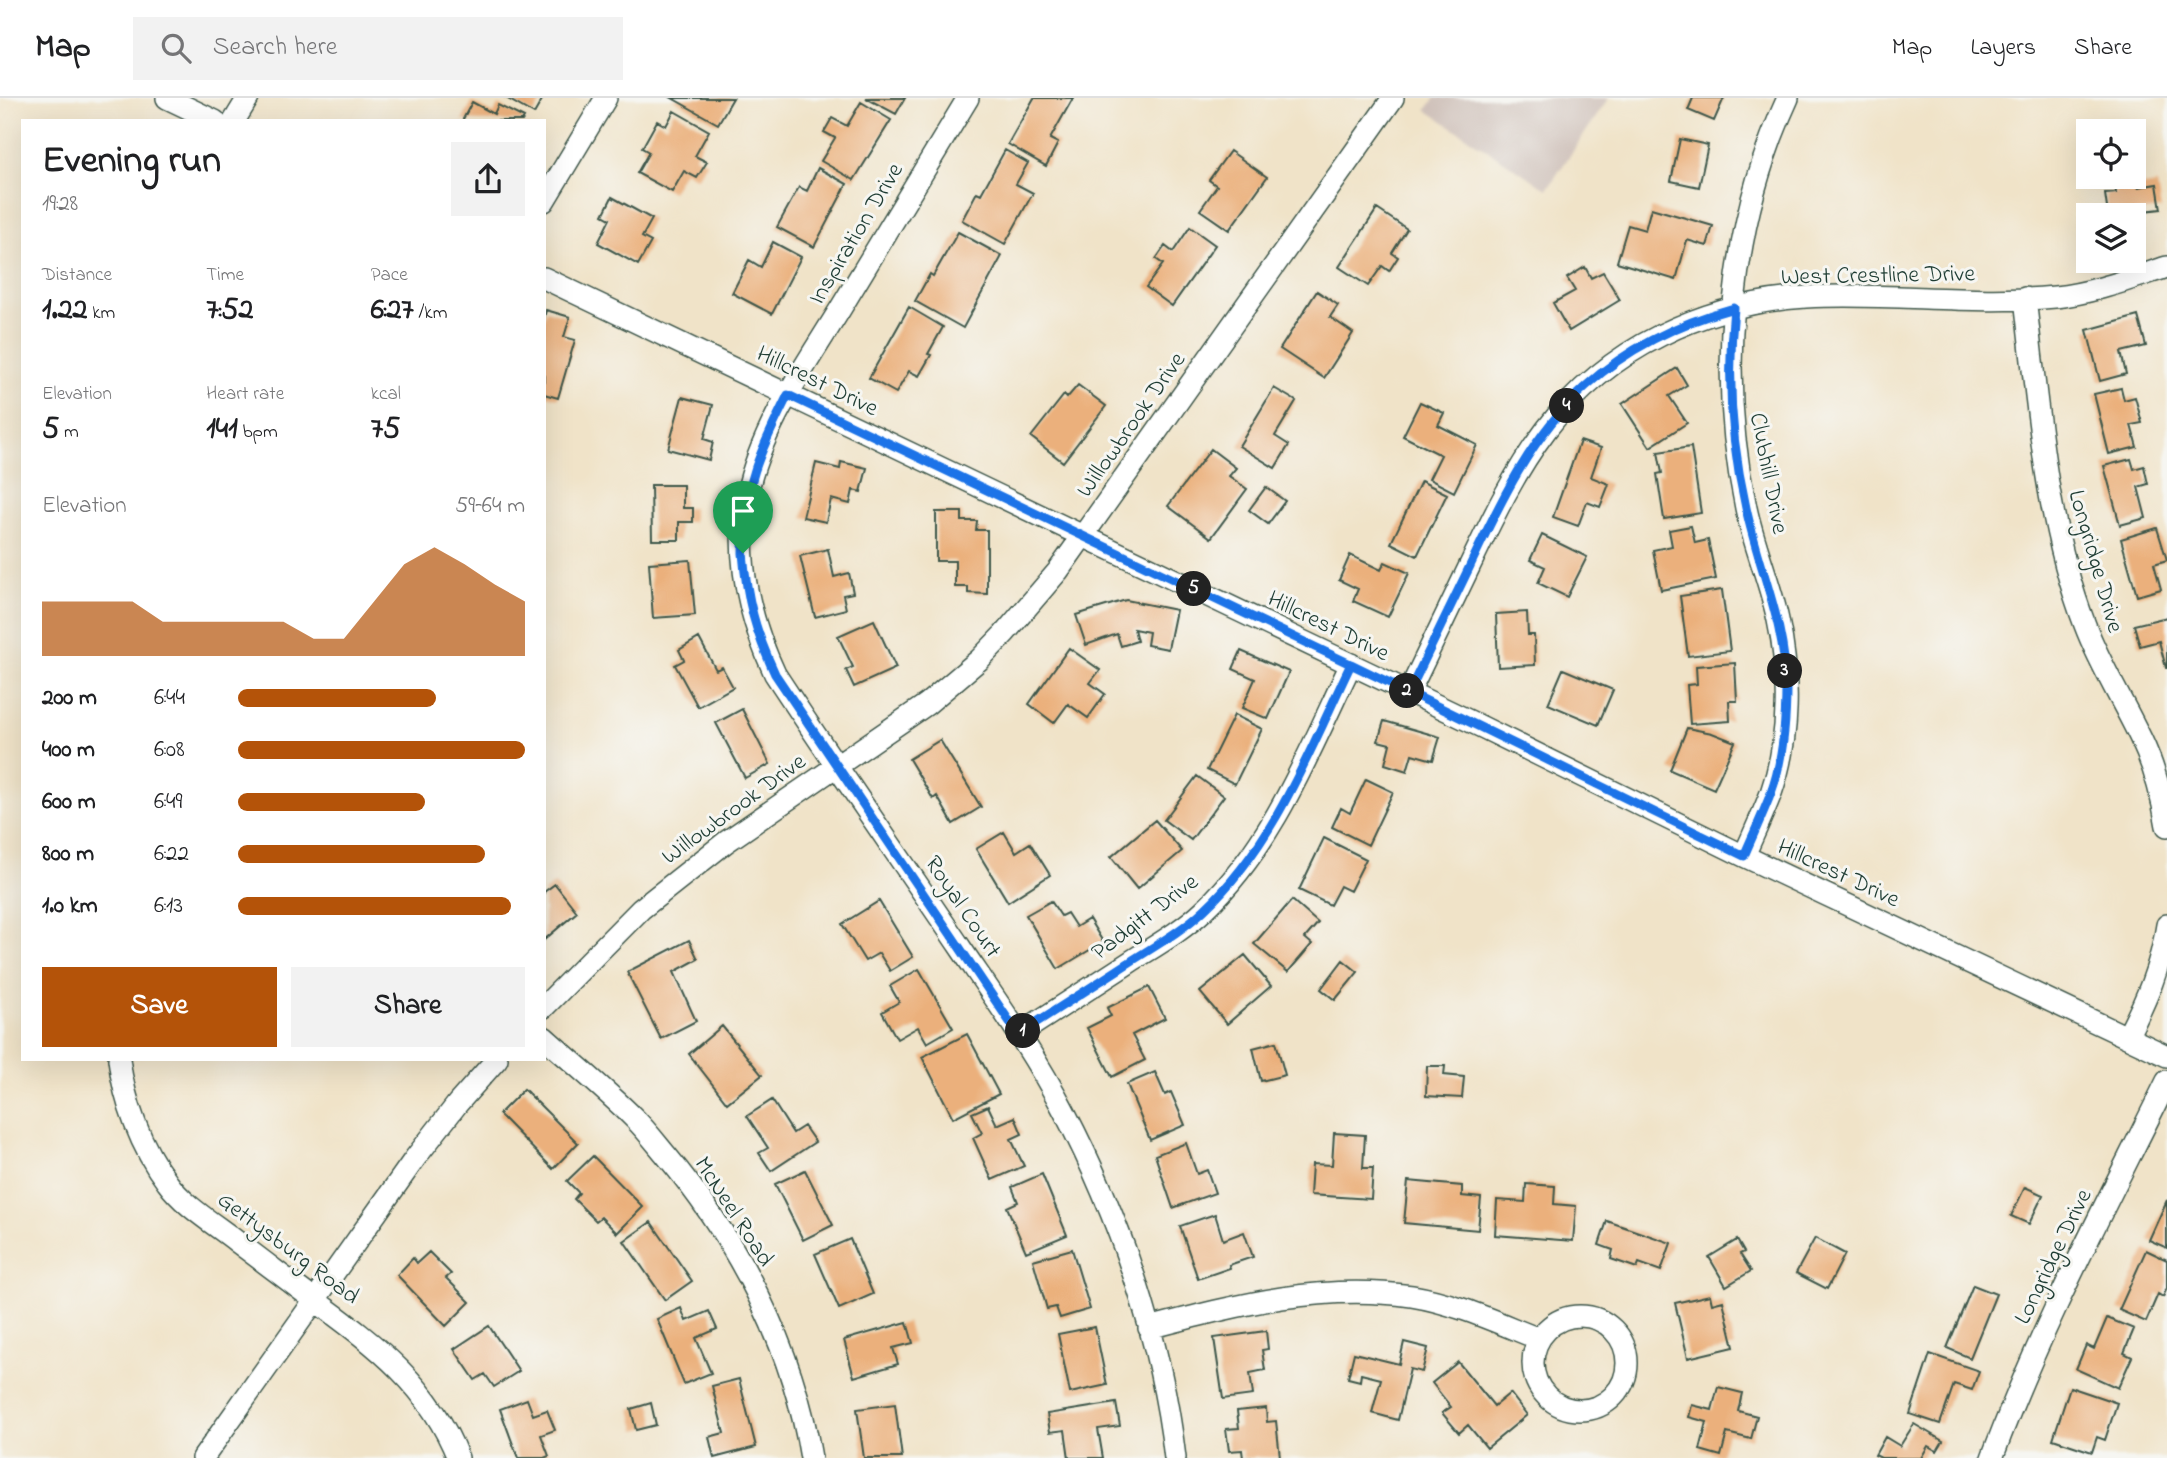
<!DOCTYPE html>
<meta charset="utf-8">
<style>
:root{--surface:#fff;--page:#f2f2f2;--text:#202124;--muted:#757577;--line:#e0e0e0;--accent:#b45309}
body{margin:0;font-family:"Indie Flower",sans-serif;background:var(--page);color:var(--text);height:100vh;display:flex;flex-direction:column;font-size:26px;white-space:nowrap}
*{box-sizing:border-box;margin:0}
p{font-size:23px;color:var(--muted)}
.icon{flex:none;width:38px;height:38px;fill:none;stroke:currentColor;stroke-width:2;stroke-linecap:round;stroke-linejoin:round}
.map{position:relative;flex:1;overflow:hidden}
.drawer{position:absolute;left:21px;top:21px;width:525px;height:942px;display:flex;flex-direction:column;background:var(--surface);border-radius:0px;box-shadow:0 7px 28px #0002}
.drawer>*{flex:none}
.tools{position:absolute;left:2076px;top:21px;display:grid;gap:14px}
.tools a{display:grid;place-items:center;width:70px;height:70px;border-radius:0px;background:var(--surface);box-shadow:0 7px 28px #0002;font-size:35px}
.pin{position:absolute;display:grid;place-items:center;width:60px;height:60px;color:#fff;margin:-72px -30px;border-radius:50% 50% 50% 0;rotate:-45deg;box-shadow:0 0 7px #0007}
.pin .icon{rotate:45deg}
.km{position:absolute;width:35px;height:35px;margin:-18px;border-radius:50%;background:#222;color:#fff;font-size:19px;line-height:35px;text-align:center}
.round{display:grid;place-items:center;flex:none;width:74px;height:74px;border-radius:0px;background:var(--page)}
.head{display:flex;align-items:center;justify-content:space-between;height:119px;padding:0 21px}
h1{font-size:38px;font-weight:700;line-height:52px}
.metrics{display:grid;grid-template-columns:repeat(3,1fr);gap:10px;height:119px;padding:7px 21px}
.metrics div{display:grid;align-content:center}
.metrics b{font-size:30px;font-weight:700}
.metrics small{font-size:19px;font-weight:400}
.metrics p{font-size:19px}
.chart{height:196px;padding:14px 21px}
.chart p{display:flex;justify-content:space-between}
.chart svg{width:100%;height:126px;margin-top:7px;fill:var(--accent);opacity:.7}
.primary-button{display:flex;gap:14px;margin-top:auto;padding:14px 21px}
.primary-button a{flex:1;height:80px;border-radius:0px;background:var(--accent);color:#fff;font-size:28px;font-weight:700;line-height:80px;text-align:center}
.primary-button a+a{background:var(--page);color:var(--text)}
ul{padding:0 21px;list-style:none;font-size:23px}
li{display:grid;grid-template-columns:112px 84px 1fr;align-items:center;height:52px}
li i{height:18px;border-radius:9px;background:var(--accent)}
header{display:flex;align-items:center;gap:42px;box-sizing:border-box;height:98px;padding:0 35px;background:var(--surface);border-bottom:2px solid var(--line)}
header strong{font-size:33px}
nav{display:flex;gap:38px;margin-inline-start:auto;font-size:24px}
.search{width:490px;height:63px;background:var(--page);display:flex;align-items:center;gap:18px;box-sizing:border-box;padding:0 24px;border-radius:0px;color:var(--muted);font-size:26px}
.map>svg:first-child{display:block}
.industrial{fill:#cfc1ba}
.building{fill:#ebb07c}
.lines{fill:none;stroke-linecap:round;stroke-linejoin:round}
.minor-casing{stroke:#3e564a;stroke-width:24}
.minor{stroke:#fff;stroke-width:21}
.route-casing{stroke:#fff;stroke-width:14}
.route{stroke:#1a73e8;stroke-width:9}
.labels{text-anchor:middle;stroke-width:6;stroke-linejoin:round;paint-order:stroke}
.street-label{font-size:24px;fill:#1f3d34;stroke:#f6f6f2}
</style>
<header>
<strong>Map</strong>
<div class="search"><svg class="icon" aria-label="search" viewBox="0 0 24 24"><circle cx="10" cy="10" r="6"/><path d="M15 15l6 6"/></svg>Search here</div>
<nav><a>Map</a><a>Layers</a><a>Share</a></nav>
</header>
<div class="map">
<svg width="2167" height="1360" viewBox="0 0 2167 1360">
<rect width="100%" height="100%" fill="#f6f6f2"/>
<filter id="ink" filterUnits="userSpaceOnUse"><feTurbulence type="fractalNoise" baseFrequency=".0143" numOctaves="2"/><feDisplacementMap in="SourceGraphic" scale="14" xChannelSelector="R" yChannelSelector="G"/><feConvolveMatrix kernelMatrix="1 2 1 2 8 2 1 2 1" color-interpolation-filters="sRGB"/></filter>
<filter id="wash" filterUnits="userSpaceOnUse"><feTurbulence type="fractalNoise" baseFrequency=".00686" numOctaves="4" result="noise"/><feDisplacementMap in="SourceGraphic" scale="28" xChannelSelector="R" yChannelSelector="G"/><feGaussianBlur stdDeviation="1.57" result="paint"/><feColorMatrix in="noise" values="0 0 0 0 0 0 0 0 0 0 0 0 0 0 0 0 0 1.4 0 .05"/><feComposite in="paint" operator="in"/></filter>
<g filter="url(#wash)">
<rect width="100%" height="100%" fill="#f0e3c8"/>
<path class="industrial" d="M1435,0H1609L1547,91L1426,12Z"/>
<g id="blocks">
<path class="building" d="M506,0H543L534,16Z
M672,0H733L718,26Z
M866,0H905L896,16Z
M1034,0H1073L1050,41L1058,45L1046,68L1008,46Z
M1693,0H1724L1714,23L1688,12Z
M472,4L494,16L498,7L524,20L522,23H462Z
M861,4L891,22L854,82L821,63L835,40L824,34L832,20L847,28Z
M674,13L709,33L695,58L707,64L697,80L684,73L672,94L637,75L649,54L642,50L657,23L666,28Z
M1680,41L1708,47L1699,89L1671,83Z
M1005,52L1028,65L1016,86L1033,95L1005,146L962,122L977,94L981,96Z
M1230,53L1267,79L1229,132L1200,112L1217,88L1209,82Z
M2133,66L2138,89L2157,86L2161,111L2108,117L2105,96L2116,95L2114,79H2133Z
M818,70L847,86L814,149L777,129L799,89L807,93Z
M612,99L652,121L642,139L651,144L638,167L598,145L610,121L603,117Z
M1651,110L1713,128L1707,148L1687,142L1676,182L1617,164L1628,127L1645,132Z
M1377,111L1407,131L1392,155L1398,159L1389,173L1382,168L1368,188L1339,169Z
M1190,129L1215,147L1172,208L1146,189L1163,166L1156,161L1165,148L1173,154Z
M958,134L1002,158L963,230L915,203L930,176L933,178Z
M773,144L801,159L772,216L732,195L749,162L761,169Z
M1585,169L1591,180L1603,174L1620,202L1569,233L1553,205L1575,193L1567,180Z
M1317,193L1338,207L1330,219L1353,235L1324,280L1280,251Z
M909,209L943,229L928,256L931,257L919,278L909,273L896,295L869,280Z
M546,212L570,219L564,239L575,242L558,300L544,296V220Z
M2138,218L2146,248L2121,254L2126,276L2100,283L2087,232Z
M1677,270L1687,287L1669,298L1687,325L1650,349L1622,306Z
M1078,287L1106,308L1063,364L1031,339L1064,297L1067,300Z
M1274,290L1296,303L1275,338L1289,347L1275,370L1239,348Z
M2121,290L2124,302L2135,299L2142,325L2131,327L2137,349L2109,356L2094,296Z
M682,299L713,307L704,341L713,344L709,362L668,351Z
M1420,304L1444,315L1438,327L1477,347L1454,394L1429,381L1441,357L1403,338Z
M1580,343L1601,350L1591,379L1609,386L1600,409L1587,404L1578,428L1553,419Z
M1691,349L1701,415L1664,421L1657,376L1662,375L1658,354Z
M1211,351L1236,370L1229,378L1247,391L1211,440L1168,408Z
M2131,361L2134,371L2144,368L2148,386L2138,389L2146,420L2120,427L2104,368Z
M841,364L867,370L861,394L853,392L850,406L831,401L826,424L803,419L816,365L840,371Z
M1421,383L1447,396L1417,458L1391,445Z
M651,387H683V410H693V424H679V442H652Z
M1266,389L1285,403L1268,426L1249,412Z
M936,414H962V423H977L976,432H987V496L968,495V489H955V463H936Z
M1691,428L1695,445L1708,442L1716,481L1661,492L1653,452L1672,448L1669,432Z
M2157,430L2167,462L2154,466L2161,491L2137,498L2121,441Z
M1542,437L1587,459L1567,499L1538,485L1545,469L1530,462Z
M828,451L834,479L849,475L853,495L843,497L846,511L815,519L800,458Z
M1350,457L1381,472L1385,464L1409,475L1388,519L1353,503L1358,491L1339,482Z
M690,462L695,517L653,520L649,465Z
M1722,492L1730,553L1688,558L1680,498Z
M1126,502L1176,512L1168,551L1147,547L1149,534L1134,531L1137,543L1121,548L1117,536L1086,547L1076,517Z
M1527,514L1528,537H1534L1535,567L1498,569L1496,516Z
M2167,519V570H2166L2159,543L2140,548L2134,527Z
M874,522L896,570L854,589L846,572L853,569L838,538Z
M699,540L716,572L722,569L733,589L698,609L675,567L684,562L679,552Z
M1069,550L1100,572L1090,585L1105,596L1088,620L1068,606L1054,625L1029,606Z
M1241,553L1289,574L1268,621L1242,610L1255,581L1233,571Z
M1735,565L1737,603H1729L1730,623L1690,626L1687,587L1697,586L1696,568Z
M1563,571L1613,592L1598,627L1548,606Z
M742,611L770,666L745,680L716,625Z
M1234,617L1262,631L1235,686L1207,672Z
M1384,623L1440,639L1433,662L1412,656L1407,673L1385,666L1390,646L1378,643Z
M1687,630L1712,635L1735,644L1714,691L1670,672Z
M940,642L981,709L953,726L937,698L933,701L909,661Z
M1197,678L1224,698L1191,742L1164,722Z
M1366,681L1393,694L1368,747L1332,729L1341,710L1350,715Z
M1155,722L1182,753L1137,791L1111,759Z
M1004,734L1016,754L1030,745L1050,777L1008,804L976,751Z
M1324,740L1366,761L1350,793L1340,788L1330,807L1299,792Z
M555,786L577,814L544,842V794Z
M1292,802L1318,825L1305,840L1312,846L1288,874L1254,846Z
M879,803L913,859L890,873L879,855L865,863L842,826Z
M1051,803L1061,818L1067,815L1076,829L1089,821L1103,844L1058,871L1026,817Z
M689,842L698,861L674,874L696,923L661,941L627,874Z
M1245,857L1271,888L1227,926L1200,894Z
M1343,862L1358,874L1335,902L1321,891Z
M919,871L953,930L927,945L918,929L897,941L882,914L899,904L890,888Z
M1149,889L1165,920L1132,937L1145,962L1112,979L1087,930L1111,918L1107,910Z
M722,928L762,977L727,1005L689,956Z
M967,936L999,996L953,1020L922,959Z
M1276,944L1285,977L1261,983L1253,950Z
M1427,968H1445L1444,977L1464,979L1462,1000L1426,998Z
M1155,974L1165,997L1171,994L1185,1027L1150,1042L1127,986Z
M524,991L578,1045L553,1071L499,1016Z
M772,1002L793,1035L804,1028L815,1044L771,1073L759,1055L768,1050L747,1018Z
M988,1008L997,1027L1015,1019L1022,1036L1011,1041L1024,1068L992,1082L973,1040L982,1035L972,1015Z
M1334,1035L1365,1037L1363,1070H1373L1371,1101L1310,1097L1312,1066L1332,1067Z
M1186,1045L1197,1076L1207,1072L1215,1095L1173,1110L1155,1057Z
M593,1058L643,1109L617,1135L601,1119L596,1123L574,1101L579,1095L567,1083Z
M805,1072L833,1127L803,1142L775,1086Z
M1042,1076L1067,1137L1026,1154L1007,1109L1018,1104L1012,1089Z
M1408,1083L1462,1088V1098L1481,1100L1478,1132L1404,1125Z
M1526,1086L1555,1088L1554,1106L1576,1108L1573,1143L1495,1137L1497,1102L1525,1104Z
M2025,1089L2043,1097L2029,1126L2011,1118Z
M2167,1102V1150L2149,1142Z
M1215,1116L1223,1142L1244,1134L1253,1159L1229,1167L1230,1170L1198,1181L1180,1128Z
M1607,1123L1671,1145L1661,1173L1639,1165L1637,1170L1611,1161L1613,1152L1599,1147Z
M651,1124L692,1183L665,1202L624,1143Z
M1815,1140L1845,1156L1827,1191L1796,1175Z
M850,1141L873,1196L839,1211L815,1156Z
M1737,1142L1744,1154L1740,1156L1751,1173L1726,1188L1709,1159Z
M1072,1151L1090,1211L1060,1220L1056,1209L1047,1211L1033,1162Z
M2146,1152L2167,1162V1190L2163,1199L2158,1196L2146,1224L2119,1212Z
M429,1154L451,1176L446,1180L470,1204L446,1228L397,1177L413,1160L417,1165Z
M1973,1187L1996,1196L1970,1260L1947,1250Z
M1710,1197L1712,1206L1723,1203L1734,1249L1688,1260L1675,1205Z
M681,1210L686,1223L709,1213L717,1231L696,1240L711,1275L684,1286L657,1221Z
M2107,1220L2134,1231L2124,1255L2132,1259L2118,1290L2076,1271L2086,1247L2094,1251Z
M907,1224L913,1245L893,1250L898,1266L854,1279L844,1242Z
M489,1228L519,1273L494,1289L485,1276L475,1282L454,1251Z
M1095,1229L1107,1287L1070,1295L1058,1236Z
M1266,1233L1268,1251L1262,1252L1265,1272L1250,1275L1253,1297L1223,1301L1214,1240Z
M1404,1244L1428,1250L1422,1274L1410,1271L1398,1322L1372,1315L1381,1281L1361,1276L1360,1283L1348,1280L1354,1255L1399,1266Z
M1930,1256L1979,1273L1972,1292L1954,1286L1940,1326L1910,1316Z
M1458,1264L1494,1308L1510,1295L1527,1317L1487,1350L1468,1327L1459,1335L1442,1315L1451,1309L1432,1285Z
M739,1281L756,1349L714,1360L709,1339L724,1335L712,1288Z
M1718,1289L1742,1295L1738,1313L1757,1318L1751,1341L1727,1335L1721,1358L1700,1352L1707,1324L1689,1319L1692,1307L1712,1312Z
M2070,1289L2117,1305L2105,1342L2097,1339L2092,1354L2053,1341Z
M527,1301L533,1317L547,1312L555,1332L541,1337L549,1358L544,1360H518L500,1311Z
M651,1305L656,1327L636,1332L631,1311Z
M1116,1305L1120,1328L1098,1331L1103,1360H1069L1065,1332L1050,1334L1047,1316Z
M895,1306L902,1360H864L857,1311Z
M1266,1310L1267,1324L1276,1323L1280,1359L1243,1360L1242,1352L1229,1353L1226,1331L1239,1330L1237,1313Z
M1914,1326L1943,1343L1937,1353L1928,1348L1921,1360H1881L1875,1357L1885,1339L1900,1348Z"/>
</g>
</g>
<g filter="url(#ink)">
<use href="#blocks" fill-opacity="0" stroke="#3e564a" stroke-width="2"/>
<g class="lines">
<defs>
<path id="minor" d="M167,0L215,23
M968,0C925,71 882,142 839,213C804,270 761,330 747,396C734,458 749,520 775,576C836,669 900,760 962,852C998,905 1035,957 1064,1013C1120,1120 1161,1240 1175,1360
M234,23L248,0
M544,103L606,0
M544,180L1482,629L1744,758L2167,958
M2025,200C2038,310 2045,423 2085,527C2100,567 2123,603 2141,641C2154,668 2162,698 2167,728
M1409,594C1430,551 1450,508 1471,465C1493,419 1515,373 1546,332C1607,250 1705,205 1806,199C1888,194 1972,207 2055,199C2093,195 2130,181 2167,169
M1744,758C1753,737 1763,716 1771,695C1790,641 1790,577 1778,522C1770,484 1754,448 1746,410C1717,274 1730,126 1788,0
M544,909L641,811L693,770L726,744L927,606L979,562L1005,535L1058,473L1393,0
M1019,936C1056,912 1093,888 1130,864C1155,848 1183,832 1204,812C1274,746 1310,651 1351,566
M544,939C574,966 606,992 635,1021C646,1032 656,1045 666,1057C738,1143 793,1248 811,1360
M2127,939C2146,903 2161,868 2167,827
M119,961C124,1003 141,1050 167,1084C184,1108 213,1125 236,1143C263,1163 290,1184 317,1204C377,1248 430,1288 458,1360
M1533 1265a47 47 0 1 1 94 0a47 47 0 1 1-94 0Z
M1149,1230C1238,1207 1319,1185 1412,1198C1456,1205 1498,1225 1539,1241
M203,1360L416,1059L458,1005L497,961
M1992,1360C2040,1230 2106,1107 2167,983"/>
</defs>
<use href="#minor" class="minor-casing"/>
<use href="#minor" class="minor"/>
</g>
</g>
<g class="lines" filter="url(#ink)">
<defs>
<path id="route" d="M743,455C747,502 755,533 775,576L1018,936C1056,912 1093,888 1130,864C1155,848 1183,832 1204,812C1275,746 1310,651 1351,566C1482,630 1613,694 1744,758C1753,737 1763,716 1771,695C1783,662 1786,625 1786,590C1786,527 1759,471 1746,410C1731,344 1727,276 1734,210C1679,225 1629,249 1586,288C1532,336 1499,406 1469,470C1449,511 1429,553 1409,594C1202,495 995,396 788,297C759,355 743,389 743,455"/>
</defs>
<use href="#route" class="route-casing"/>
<use href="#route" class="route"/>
</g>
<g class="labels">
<g class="street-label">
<text transform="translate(855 135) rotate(-59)" y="8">Inspiration Drive</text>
<text transform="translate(1878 176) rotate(-1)" y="8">West Crestline Drive</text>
<text transform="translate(818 282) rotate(26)" y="8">Hillcrest Drive</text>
<text transform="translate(1130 326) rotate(-55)" y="8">Willowbrook Drive</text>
<text transform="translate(1770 375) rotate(79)" y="8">Clubhill Drive</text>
<text transform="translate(2097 463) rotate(74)" y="8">Longridge Drive</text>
<text transform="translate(1329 527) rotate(26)" y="8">Hillcrest Drive</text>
<text transform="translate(733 710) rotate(-36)" y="8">Willowbrook Drive</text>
<text transform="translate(1839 774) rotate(25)" y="8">Hillcrest Drive</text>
<text transform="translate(964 808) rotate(56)" y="8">Royal Court</text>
<text transform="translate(1144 818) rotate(-37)" y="8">Padgitt Drive</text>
<text transform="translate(735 1113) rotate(57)" y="8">McNeel Road</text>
<text transform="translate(289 1149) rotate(37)" y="8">Gettysburg Road</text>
<text transform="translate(2052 1158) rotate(-64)" y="8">Longridge Drive</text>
</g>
</g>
</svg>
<div class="tools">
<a><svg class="icon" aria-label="locate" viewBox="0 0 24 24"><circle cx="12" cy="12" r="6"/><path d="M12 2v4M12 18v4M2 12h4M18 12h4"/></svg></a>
<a><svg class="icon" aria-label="layers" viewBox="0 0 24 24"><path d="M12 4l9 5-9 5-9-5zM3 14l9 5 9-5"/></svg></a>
</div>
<div class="pin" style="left:743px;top:455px;background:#1e9e55"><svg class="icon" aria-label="arrive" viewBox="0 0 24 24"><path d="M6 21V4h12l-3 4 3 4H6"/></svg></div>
<b class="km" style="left:1023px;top:933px">1</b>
<b class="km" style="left:1407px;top:593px">2</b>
<b class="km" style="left:1785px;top:573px">3</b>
<b class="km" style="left:1567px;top:308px">4</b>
<b class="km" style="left:1194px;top:491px">5</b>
<section class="drawer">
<div class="head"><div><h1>Evening run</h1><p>19:28</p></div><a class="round"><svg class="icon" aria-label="share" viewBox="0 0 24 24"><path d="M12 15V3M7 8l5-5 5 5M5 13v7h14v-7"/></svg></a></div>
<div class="metrics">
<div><p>Distance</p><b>1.22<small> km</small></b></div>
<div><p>Time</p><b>7:52</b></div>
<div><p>Pace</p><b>6:27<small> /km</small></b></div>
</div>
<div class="metrics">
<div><p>Elevation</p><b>5<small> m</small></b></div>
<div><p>Heart rate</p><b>141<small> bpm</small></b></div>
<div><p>kcal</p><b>75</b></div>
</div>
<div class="chart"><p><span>Elevation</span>59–64 m</p>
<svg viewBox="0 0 160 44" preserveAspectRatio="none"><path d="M0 44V25L10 25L20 25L30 25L40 32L50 32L60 32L70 32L80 32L90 38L100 38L110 25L120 12L130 6L140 12L150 19L160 25V44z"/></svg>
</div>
<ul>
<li><b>200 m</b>6:44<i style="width:69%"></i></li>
<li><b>400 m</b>6:08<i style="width:100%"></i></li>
<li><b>600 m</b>6:49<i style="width:65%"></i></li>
<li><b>800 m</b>6:22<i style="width:86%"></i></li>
<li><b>1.0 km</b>6:13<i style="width:95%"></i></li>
</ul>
<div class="primary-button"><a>Save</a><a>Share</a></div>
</section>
</div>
